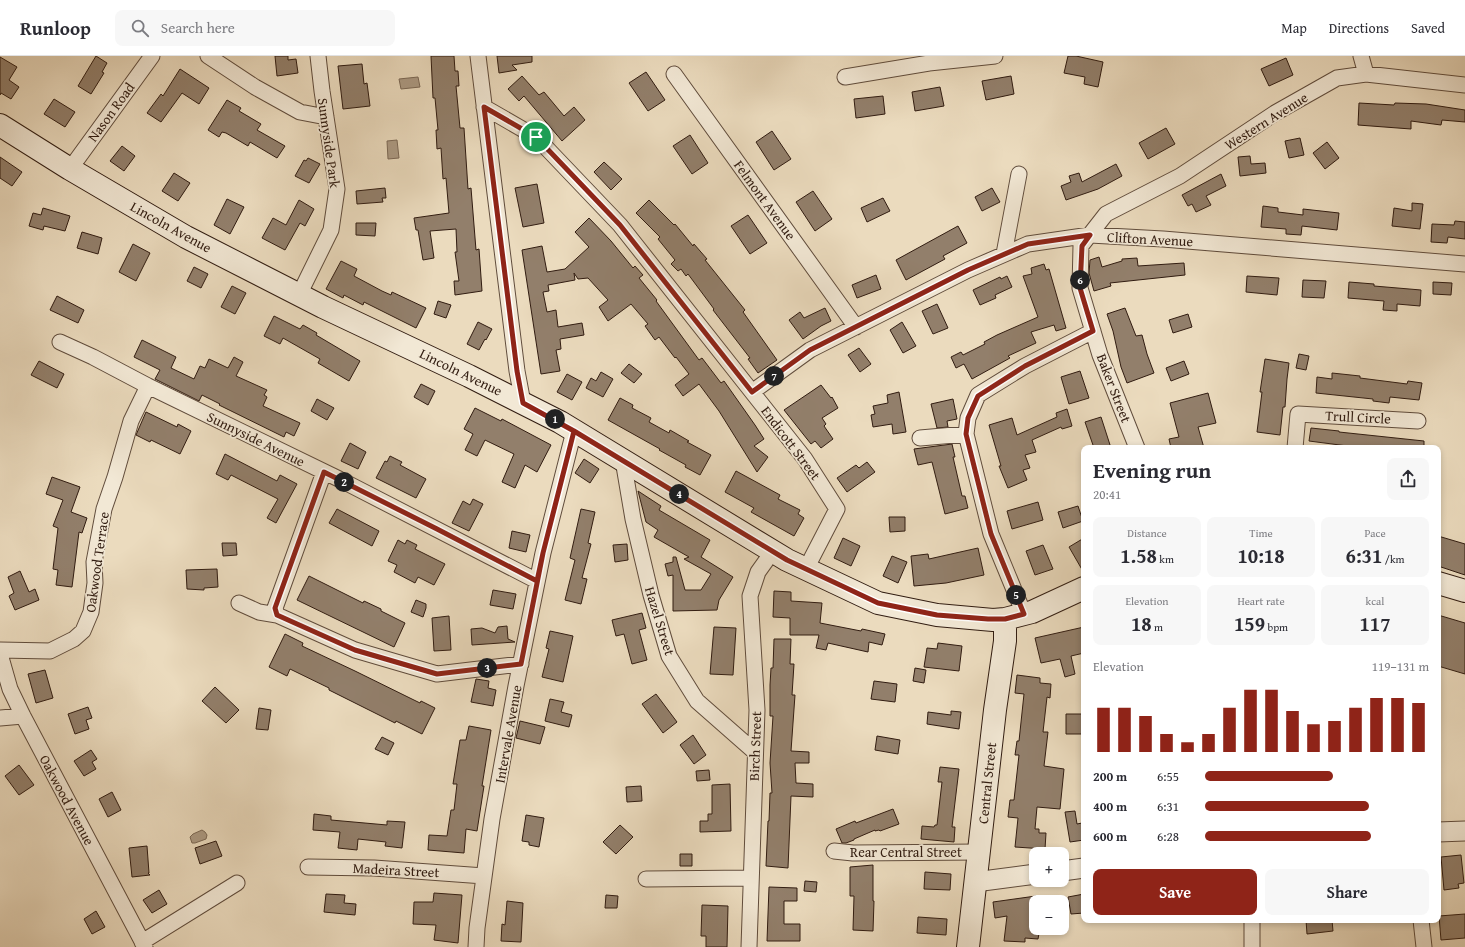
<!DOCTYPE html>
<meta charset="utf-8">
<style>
:root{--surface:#fff;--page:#f7f7f7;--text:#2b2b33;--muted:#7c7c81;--line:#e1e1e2;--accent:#8f2418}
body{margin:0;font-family:"Gentium Book Plus",serif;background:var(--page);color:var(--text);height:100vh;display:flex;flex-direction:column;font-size:15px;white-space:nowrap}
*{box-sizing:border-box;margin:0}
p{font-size:13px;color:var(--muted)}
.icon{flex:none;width:22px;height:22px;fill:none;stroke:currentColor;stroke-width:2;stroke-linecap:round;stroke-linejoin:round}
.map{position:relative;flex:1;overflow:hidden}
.side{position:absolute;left:1081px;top:389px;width:360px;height:478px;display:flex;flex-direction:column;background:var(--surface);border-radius:8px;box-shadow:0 2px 6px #0003}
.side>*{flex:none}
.controls{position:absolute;left:1029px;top:791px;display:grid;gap:8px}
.controls a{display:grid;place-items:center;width:40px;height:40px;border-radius:8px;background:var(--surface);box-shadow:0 2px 6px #0003;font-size:20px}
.pin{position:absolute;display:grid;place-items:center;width:34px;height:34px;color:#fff;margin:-17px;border:2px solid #fff;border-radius:50%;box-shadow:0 1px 4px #0007}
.km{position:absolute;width:20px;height:20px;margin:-10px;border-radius:50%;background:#222;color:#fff;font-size:11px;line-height:20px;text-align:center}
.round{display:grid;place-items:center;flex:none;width:42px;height:42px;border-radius:8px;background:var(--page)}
.head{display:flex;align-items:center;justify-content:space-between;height:68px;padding:0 12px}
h1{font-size:22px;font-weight:600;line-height:30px}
.figures{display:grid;grid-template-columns:repeat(3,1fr);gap:6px;height:68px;padding:4px 12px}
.figures div{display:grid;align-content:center;border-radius:8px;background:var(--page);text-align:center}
.figures b{font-size:20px;font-weight:600}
.figures small{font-size:11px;font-weight:400}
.figures p{font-size:11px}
.chart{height:112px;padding:8px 12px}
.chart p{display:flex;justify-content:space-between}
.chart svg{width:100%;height:72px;margin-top:4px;stroke:var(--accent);stroke-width:6}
.primary-button{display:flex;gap:8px;margin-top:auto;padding:8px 12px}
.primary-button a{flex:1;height:46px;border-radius:8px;background:var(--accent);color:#fff;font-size:16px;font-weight:600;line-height:46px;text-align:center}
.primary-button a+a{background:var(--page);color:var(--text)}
ul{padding:0 12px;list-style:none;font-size:13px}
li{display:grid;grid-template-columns:64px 48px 1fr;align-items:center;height:30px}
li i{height:10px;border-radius:5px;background:var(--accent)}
header{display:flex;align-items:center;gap:24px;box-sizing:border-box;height:56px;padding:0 20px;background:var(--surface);border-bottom:1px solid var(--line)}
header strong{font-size:19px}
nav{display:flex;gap:22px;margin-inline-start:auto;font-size:14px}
.search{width:280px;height:36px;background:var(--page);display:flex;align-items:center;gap:10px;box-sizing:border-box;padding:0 14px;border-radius:8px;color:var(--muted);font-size:15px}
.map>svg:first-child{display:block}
.water{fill:#ac9a83;stroke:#7b6855}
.building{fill:#927f6b;stroke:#311c11}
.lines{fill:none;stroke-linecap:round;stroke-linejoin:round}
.minor-casing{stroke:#604c3c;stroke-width:17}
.tertiary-casing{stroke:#604c3c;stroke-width:21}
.secondary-casing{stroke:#311c11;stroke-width:24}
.minor{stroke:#f2e8d5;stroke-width:15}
.tertiary{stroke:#f2e8d5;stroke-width:19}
.secondary{stroke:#f2e8d5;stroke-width:22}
.route-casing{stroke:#fff;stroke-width:8}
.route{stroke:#8f2418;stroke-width:5}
.labels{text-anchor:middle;stroke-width:3.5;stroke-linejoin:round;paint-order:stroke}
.street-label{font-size:14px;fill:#311c11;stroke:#f2e8d5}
</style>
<header>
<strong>Runloop</strong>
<div class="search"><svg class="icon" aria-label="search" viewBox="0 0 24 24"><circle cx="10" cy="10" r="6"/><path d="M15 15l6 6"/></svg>Search here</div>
<nav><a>Map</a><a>Directions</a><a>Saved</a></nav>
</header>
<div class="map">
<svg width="1465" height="891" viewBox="0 0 1465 891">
<rect width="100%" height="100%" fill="#ebdbbe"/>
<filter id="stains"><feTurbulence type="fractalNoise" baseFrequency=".005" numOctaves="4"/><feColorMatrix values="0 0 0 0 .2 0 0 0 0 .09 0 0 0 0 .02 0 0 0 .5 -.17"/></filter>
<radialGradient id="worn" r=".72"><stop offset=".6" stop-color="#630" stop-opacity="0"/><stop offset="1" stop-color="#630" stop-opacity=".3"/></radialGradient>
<path class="water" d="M418,21L420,31L401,33L399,23Z
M397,84L399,102L388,103L387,85Z
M202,774L205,776L207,779L206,783L195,787H192L190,781L193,778Z"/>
<path class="building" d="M96,0L107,7L102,16L104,17L91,38L78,30Z
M275,0H288V4L296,3L298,17L277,20Z
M431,0H454L455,15H458L459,30H456L460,72H464L468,133L471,132L476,194L479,193L482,235L455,239L454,225H459L455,196H457L456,173L430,175L434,202L423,204L418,174H416L414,162L449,157L446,122L443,123L441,92L437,93L436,74H438L435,42H433Z
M497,0H532V6L512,9L517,14L499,17Z
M1068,0H1076L1103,6L1098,31L1084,28L1085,21L1064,17Z
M0,1L17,11L9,24L19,31L11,43L1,37L0,39Z
M1286,2L1293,19L1269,30L1261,13Z
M362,8L364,28L367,27L370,50L343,53L338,10Z
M180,13L209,32L199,48L182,37L161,66L147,57L161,38L163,40Z
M646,16L665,44L648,55L629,27Z
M522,20L539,39L544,36L564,60L574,51L585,64L562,85L524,40L519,45L508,33Z
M1011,20L1014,38L986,44L982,25Z
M940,31L944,50L915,55L912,36Z
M883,40L885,58L856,62L854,43Z
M54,43L75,56L65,71L44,58Z
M227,44L241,52L239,55L261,68L257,74L285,90L277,102L250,86L248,90L226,77L222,76L219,81L208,74Z
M1359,47L1394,49L1395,47L1426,48L1465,54V66L1442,64L1441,69L1411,65V73L1358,69Z
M1166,72L1175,88L1148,103L1139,87Z
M772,75L791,103L774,114L756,86Z
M690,79L708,107L692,118L673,90Z
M1300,82L1304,99L1289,102L1285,85Z
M1327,86L1339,102L1325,113L1313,97Z
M122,90L135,100L124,115L110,105Z
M1250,100L1251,108L1265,107L1266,117L1240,120L1238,101Z
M0,101L22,116L12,130L0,122Z
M308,102L320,108L309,127L295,120L304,104L306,105Z
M604,106L622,123L611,134L594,116Z
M1116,108L1122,120L1098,133L1066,144L1061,130L1071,126L1069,120L1079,117L1082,126Z
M174,117L190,127L178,145L162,135Z
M1221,118L1226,130L1206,140L1211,149L1196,156L1192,148L1188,150L1182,139Z
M537,128L544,167L523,171L515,132Z
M385,132L386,142H382L383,146L357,148L356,135Z
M992,132L1000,146L982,155L975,141Z
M813,135L832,163L815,175L796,146Z
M883,142L890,155L867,166L861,152Z
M227,143L244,151L230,178L214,169Z
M299,144L314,153L305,170L300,167L285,194L262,182L273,162L286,169Z
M649,144L674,169L675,168L693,190L694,188L707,203L705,204L745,254L743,256L777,304L758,317L748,303L750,302L713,254L714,253L688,218L686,220L681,213L678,215L671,208L675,204L658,183L660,181L636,157Z
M1412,147L1423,148L1420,173L1392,170L1394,152L1412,155Z
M1263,150L1278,152V156L1303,159V153L1339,157L1337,174L1302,170L1301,179L1286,178V173L1261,171Z
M43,152L70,160L65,175L44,170L43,174L29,170L33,157L41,159Z
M748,159L767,187L750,198L731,170Z
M589,162L611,185L633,212L635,210L643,219L639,222L657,244L656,245L699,304L702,302L721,327L724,325L755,369L764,383L754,390L768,401L757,416L719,355L699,328L683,340L675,329L689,318L676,301L675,302L659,281L655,284L645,270L648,268L631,248L608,265L599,251L608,244L588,222L578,223L574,217L575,224L548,229L549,235L543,236L547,256L556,254L558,271L582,267L584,279L560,283L561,293L556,294L560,315L541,318L522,194L542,190L547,216L565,213L589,191L575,176Z
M1455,165L1465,166V183L1448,181L1447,187L1431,186L1432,168L1454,169Z
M356,167H376L375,180L356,179Z
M958,170L967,187L943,200L945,203L906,224L896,204Z
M82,176L102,182L98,198L77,192Z
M133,188L150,197L136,225L119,216Z
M1099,201L1102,211L1122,205V203L1137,202L1138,210L1184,207L1185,219L1110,227L1111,230L1094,235L1089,217L1090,204Z
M341,205L357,213L354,220L382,235L391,239L392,236L426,252L416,272L364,246L363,249L344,239L343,242L326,233Z
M1044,208L1046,214L1049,213L1066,272L1056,275L1054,269L1031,276L1036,287L1008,300L1010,302L972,323L964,308L956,312L951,301L961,296L963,299L985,288L984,286L997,279L1038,261L1023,220L1032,218L1031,212Z
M194,211L208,218L201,232L187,225Z
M876,219L881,233L857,242L852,229Z
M1007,220L1012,231L995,239L996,242L980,249L973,234L1000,221L1001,223Z
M1247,220L1279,222L1277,239L1246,236Z
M1303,224L1326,225L1324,242L1302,241Z
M1349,226L1374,228V230L1421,234L1420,250L1397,248V255L1383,254L1384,245L1348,242Z
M1433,226L1452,227L1451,239L1433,238Z
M232,230L246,237L235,258L221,251Z
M57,240L84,254L78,267L50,254Z
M438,245L451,249L446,262L434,258Z
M937,248L948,272L933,278L922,255Z
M825,252L831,265L821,270L803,283L789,264L800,256L804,262Z
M1125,252L1136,280L1142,279L1147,298L1154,317L1127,327L1121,311L1113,275L1107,258Z
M1188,258L1192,271L1173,277L1169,264Z
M274,260L300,273L303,269L317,277L316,279L360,305L349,325L318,307L320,303L283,282L280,288L264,280Z
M478,266L492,273L486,284L485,283L479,294L467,288Z
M902,266L916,290L903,297L890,274Z
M142,284L176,301L171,312L194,323L200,310L205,312L209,303L228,312L234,301L243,306L236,320L267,334L264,339L267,341L263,350L300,367L294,380L286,376L284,381L219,349L220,348L202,339L199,345L155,323L160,314L134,301Z
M859,292L871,308L860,316L848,299Z
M1299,298L1309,300L1306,314L1296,312Z
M1265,303L1289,307L1287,323L1285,351H1283L1280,379L1257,376L1262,336H1260Z
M39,305L64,318L57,332L31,319Z
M1184,305L1189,318L1171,325L1166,312Z
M629,308L642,318L634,327L621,317Z
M1080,315L1089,342L1069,348L1061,321Z
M601,316L613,323L603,341L586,332L591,322L596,325Z
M1332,317L1360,320V322L1407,328L1408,325L1422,327L1419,344L1390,341L1389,347L1373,345V343L1316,337L1317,321L1332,323Z
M567,318L582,326L572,344L557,336Z
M421,328L435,335L428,349L414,341Z
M821,329L831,342L832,341L838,352L822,362L826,368L824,370L833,383L821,392L815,385L811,388L784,354Z
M899,336L906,376L893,378L892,368L873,371L871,359L875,358L873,350L888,347L887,339Z
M1208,337L1216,367L1198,371L1204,392H1171L1169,383L1179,381L1170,347Z
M620,342L633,349L632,352L651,362L649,366L669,377L670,374L689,385L687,386L711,399L700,419L685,411L686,409L659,394L660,393L608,364Z
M317,343L334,352L327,364L311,355Z
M953,343L957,363L947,365L948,371L937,372L931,348Z
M475,352L501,365L502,363L551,389L537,416L525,409L515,432L502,426L514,398L485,384L477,400L465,394L473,378L464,373Z
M1067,353L1072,370L1062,373L1061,371L1032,384L1036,396L1025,399L1030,412L1023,414L1027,424L1008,432L999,410H1001L989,369L1012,362L1017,379L1057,361L1056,357Z
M146,356L177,371L178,368L191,375L180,398L151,384L150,386L136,379Z
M1101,361L1111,392H1094L1085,366Z
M1311,372L1339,375V376L1424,385V392H1363L1309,385Z
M350,387L366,396L358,413L341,405Z
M952,388L955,401H953L962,440H965L968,452L945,458L932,406L918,409L914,393Z
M225,398L277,425L280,419L297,428L276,467L267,462L278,443L231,419L228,424L216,418Z
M390,400L402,406L400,409L426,423L416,442L376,422L385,405L387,406Z
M584,403L599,413L590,427L575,417Z
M867,406L875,416L847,436L837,422L856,409L859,412Z
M736,415L780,439L778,443L800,454L798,458L804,462L794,480L751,456L754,452L725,436Z
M52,421L80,431L71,456L87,462L82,477L79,476L72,531L56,529L58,514L53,513L58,472L53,470L63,444L46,438Z
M638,435L661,450L659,454L710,484L701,501L733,521L719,544L717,554L673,555V519L668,520L665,508L673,506V501H676L685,534H701L711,518L684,503L689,501L654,481L658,474L646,466Z
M473,443L483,448L469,475L452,467L463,445L470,449Z
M1038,446L1043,464L1012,473L1007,455Z
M1078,450L1083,465L1063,472L1058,456Z
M337,453L379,475L372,490L329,467Z
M581,453L595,456L588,487L591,488L582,522L587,523L581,548L565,544L575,504L570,502Z
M889,461H905V475L890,476Z
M512,475L530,479L526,496L509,492Z
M1438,480L1465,488V519L1438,510Z
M843,482L860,490L851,510L834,502Z
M1084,482V517L1069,491Z
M398,484L405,488L407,484L417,489L415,493L445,508L434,529L418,521L415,527L394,516L397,509L388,505Z
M222,487H236L237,499L223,500Z
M627,488L628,504L615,506L613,489Z
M1043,489L1053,513L1035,519L1026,495Z
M978,492L984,519L946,527L914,530L911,500L928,498L929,503Z
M892,500L907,506L898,527L883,520Z
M217,513L218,531L204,532V534L187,533L186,514Z
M20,515L29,536L35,533L39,544L15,554L9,540L14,537L8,521Z
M309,520L363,547L364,545L381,553V555L405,567L394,591L297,544Z
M493,534L516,538L513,553L490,549Z
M774,535L791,536V545L822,547L820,567L861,575L862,573L885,578L882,589L869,586L868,596L828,587L826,594L816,592L819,579H790V562L773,561Z
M416,544L426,548V552L423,561L411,556Z
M642,557L646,572L639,574L647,604L632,608L624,578L616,580L612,564Z
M1438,559L1465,567V618L1438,610Z
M449,560L451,594L434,595L432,562Z
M507,570L508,583L515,586L472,589L471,573L482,572L495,577L498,571Z
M714,571L736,572L733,619L710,618Z
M1084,571V597L1071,600L1075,618L1065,621L1060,603L1041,607L1035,582Z
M550,575L573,580L563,626L542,621L549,593L546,592Z
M285,578L303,587L302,590L355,615L420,647L421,645L435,652L422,678L396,665L395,667L329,634V632L290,613L287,620L269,611Z
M774,583H791L790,608H794L792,639H795L791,695L809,696V707H795L796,727L813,728V741L791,740L788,812L766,810L768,765H769L770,737H772L770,707L773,660H770V629L771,612H773Z
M938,587L962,590L959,615L924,611L927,592L937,593Z
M915,612L926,614L924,627L913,625Z
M45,614L53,642L36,647L28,618Z
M1017,619L1040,622V627L1051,628L1050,642L1047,641L1043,676H1048L1044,710L1064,713L1060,753L1037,751L1035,773H1039V777H1046L1045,793L1015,791L1018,762L1008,761L1010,744H1014L1019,699H1015L1017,685H1019L1024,638L1015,637Z
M476,623L489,625L488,632L496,634L493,650L471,646Z
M874,625L897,628L895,646L871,643Z
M215,631L239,654L226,667L202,645Z
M656,638L677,666L663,677L642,648Z
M550,643L564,646L561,656L572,659L569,671L545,665Z
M88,651L92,662L86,664L89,673L75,678L68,658Z
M259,652L271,654L268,674L256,673Z
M951,655L961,656L959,673L927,668L928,656L951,659Z
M1066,658H1082V678H1066Z
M520,665L545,671L540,688L516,682Z
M469,670L491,674L482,730H484L477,775L466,773L464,797L428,794L429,779L447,780L451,754H454L457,728H453L460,684H466Z
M693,679L706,699L694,708L680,689Z
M877,680L900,684L898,698L875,694Z
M382,681L394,687L388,699L375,693Z
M91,694L97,703L92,706L96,713L84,720L74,705Z
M19,709L34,729L19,739L5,720Z
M940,711L959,713L952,771H955L954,786L921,783L922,770L934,771L935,769H937L942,726H938Z
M709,714L710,724L697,725L696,715Z
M730,728L731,775L700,776V765H708V758H712V729Z
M641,730L642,745L627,746L626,731Z
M112,736L121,754L108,761L99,743Z
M893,753L899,768L880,775L879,774L875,775V774L854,783V784L846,787H842L836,773L855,765L856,767Z
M1075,755L1077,768L1082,767L1084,784L1070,786L1065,756Z
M314,758L331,760V764L387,769V765L405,766L402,792L385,790L386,786L358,783L357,794L338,792L340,776L313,774Z
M526,759L544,762L539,791L529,789V786L522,785Z
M620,769L633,781L616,798L603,786Z
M216,785L222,800L200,808L195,792Z
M147,790L149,817H148L150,819L132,821L129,792Z
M680,798H692V810H680Z
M1461,799L1464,827L1458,828L1459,832L1444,834L1441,801Z
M873,809V845H874L873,875L853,874L854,840H850V811Z
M925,816L951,818L950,834L924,833Z
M805,825L817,826L816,836L804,835Z
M769,831L797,832V845H784V868H800V885H767Z
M159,834L167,848L152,857L143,844Z
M434,837L462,839L458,887L434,884L436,869L413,868L414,846H433Z
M326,838L345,839L344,847L356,848L355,859L324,856Z
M1084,838V857L1071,858L1068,841Z
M606,839L618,840L617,852H605Z
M1036,840V872H1040L1038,883L1025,882V886L1004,885L1007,860L995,862L993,846Z
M507,845L523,847L521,886L501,885L502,868L505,869Z
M702,849L728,850L727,891H706V880H701Z
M96,855L105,871L92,878L84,863Z
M1465,858V882L1441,884L1439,860Z
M918,861L947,863L946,879L917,877Z
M1306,864H1332L1333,875L1307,878Z"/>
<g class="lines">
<defs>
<path id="minor" d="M208,0L255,31L300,56L326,61
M478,0L517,315L523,347
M1361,0L1366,18
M674,18L856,271
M845,21L929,7L995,0
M484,51L536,81L620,169L805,403L837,453L806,513
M70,113L152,0
M1004,198L1019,118
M299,239L331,174L337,133L322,35L318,0
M60,286L93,301L148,330L339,423L537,525
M752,336L810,294L968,214L1028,188L1090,179L1163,183L1465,208
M920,382L966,378
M1137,392L1100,299L1080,232L1081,190L1106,158L1180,120L1275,57L1337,22L1366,18L1465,29
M1295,392L1298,358L1418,365
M623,404L633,463L651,539L669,600L697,645L755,696
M239,547L259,556L277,559L355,594L437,618L521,608
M1024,558L991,478L966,378L968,362L978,339L1025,310L1093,275
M277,559L275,552L324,416
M0,594L50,595L74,583L83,575L91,556L95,527L94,506L104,453L115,421L131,365L148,330
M0,598L10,633L23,660L145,891
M0,662L23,660
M834,795L853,797L979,796
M308,811L374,812L484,820
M646,823L751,822
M1252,864V891
M1421,864L1424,891
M142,886L237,827
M476,891L477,872L492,763L516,630L543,497L574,375
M749,891L757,654L750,540L758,516L773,495"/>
<path id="tertiary" d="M1438,776L1465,775
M1062,815L1084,812
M975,826L1036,818"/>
<path id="secondary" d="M0,69L70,113L186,181L323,251L469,320L560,366L787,504L878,547L937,559L993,564L1005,563L1032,556L1084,532
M1438,527L1465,535
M968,891L995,654L1005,585V563"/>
</defs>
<use href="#minor" class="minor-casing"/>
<use href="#tertiary" class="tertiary-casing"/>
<use href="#secondary" class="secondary-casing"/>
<use href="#minor" class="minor"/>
<use href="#tertiary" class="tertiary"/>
<use href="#secondary" class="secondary"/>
</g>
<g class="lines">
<defs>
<path id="route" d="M536,81L484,51L517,315L523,347L574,375L570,391L543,497L537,525L437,473L324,416L275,552L277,559L355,594L437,618L521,608L543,497L574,375L787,504L878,547L937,559L988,563H1005L1024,558L991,478L966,378L968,362L978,340L1025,310L1093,275L1080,232L1082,190L1090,179L1028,188L968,214L810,294L752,336L620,169L536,81"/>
</defs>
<use href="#route" class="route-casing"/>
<use href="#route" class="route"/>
</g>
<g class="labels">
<g class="street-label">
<text transform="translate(111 56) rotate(-54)" y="5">Nason Road</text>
<text transform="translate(1266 65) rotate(-32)" y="5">Western Avenue</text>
<text transform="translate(329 87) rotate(82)" y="5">Sunnyside Park</text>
<text transform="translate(765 144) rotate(54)" y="5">Felmont Avenue</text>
<text transform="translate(171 171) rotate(29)" y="5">Lincoln Avenue</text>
<text transform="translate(1150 183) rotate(3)" y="5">Clifton Avenue</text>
<text transform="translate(461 316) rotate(26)" y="5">Lincoln Avenue</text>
<text transform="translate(1114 332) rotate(69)" y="5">Baker Street</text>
<text transform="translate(1358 361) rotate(3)" y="5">Trull Circle</text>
<text transform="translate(256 383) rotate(26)" y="5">Sunnyside Avenue</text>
<text transform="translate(791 387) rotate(53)" y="5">Endicott Street</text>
<text transform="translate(97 506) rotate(-82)" y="5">Oakwood Terrace</text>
<text transform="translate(660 565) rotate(73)" y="5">Hazel Street</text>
<text transform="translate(508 678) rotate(-80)" y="5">Intervale Avenue</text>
<text transform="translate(755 690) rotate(-88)" y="5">Birch Street</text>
<text transform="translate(987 727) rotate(-84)" y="5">Central Street</text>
<text transform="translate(67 744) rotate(62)" y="5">Oakwood Avenue</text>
<text x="906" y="801">Rear Central Street</text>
<text transform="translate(396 814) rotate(3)" y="5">Madeira Street</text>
</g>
</g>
<rect width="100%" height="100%" filter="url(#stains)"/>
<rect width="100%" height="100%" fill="url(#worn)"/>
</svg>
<div class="controls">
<a>+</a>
<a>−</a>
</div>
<div class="pin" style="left:536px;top:81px;background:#1e9e55"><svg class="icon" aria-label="arrive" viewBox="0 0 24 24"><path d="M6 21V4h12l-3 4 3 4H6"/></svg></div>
<b class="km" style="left:555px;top:363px">1</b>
<b class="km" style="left:344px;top:426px">2</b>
<b class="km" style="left:487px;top:612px">3</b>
<b class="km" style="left:679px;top:438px">4</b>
<b class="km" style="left:1016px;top:539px">5</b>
<b class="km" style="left:1080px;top:224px">6</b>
<b class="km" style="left:774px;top:320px">7</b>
<section class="side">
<div class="head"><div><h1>Evening run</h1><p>20:41</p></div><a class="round"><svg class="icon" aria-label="share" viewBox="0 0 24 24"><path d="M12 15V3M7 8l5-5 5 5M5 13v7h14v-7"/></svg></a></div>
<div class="figures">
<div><p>Distance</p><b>1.58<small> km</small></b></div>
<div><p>Time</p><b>10:18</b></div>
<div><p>Pace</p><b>6:31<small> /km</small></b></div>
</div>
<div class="figures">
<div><p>Elevation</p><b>18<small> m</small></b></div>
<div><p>Heart rate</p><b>159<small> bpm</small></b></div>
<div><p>kcal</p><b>117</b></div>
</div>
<div class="chart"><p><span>Elevation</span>119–131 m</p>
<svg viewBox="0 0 160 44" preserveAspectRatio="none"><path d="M5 44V17M15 44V17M25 44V22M35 44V33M45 44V38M55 44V33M65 44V17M75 44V6M85 44V6M95 44V19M105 44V27M115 44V25M125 44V17M135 44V11M145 44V11M155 44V14"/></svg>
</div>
<ul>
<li><b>200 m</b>6:55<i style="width:57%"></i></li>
<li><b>400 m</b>6:31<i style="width:73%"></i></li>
<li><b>600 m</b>6:28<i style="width:74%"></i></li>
</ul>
<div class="primary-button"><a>Save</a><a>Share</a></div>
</section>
</div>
